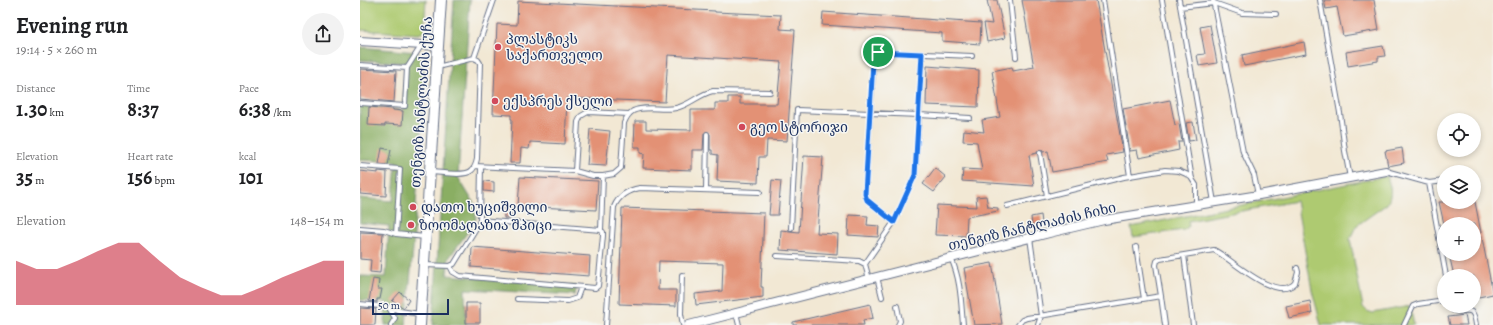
<!DOCTYPE html>
<meta charset="utf-8">
<style>
:root{--surface:#fff;--page:#f2f2f2;--text:#202124;--muted:#757577;--accent:#d1495b}
body{margin:0;font-family:Alegreya,"Noto Serif Georgian",serif;background:var(--page);color:var(--text);height:100vh;display:flex;flex-direction:column;font-size:15px;white-space:nowrap}
*{box-sizing:border-box;margin:0}
p{font-size:13px;color:var(--muted)}
.icon{flex:none;width:22px;height:22px;fill:none;stroke:currentColor;stroke-width:2;stroke-linecap:round;stroke-linejoin:round}
.map{position:relative;flex:1;overflow:hidden}
.details{display:flex;flex-direction:column;background:var(--surface);width:360px}
.details>*{flex:none}
.controls{position:absolute;left:1077px;top:113px;display:grid;gap:8px}
.controls a{display:grid;place-items:center;width:44px;height:44px;border-radius:50%;background:var(--surface);box-shadow:0 2px 6px #0003;font-size:20px}
.scale{position:absolute;left:12px;bottom:10px;width:77px;box-sizing:border-box;padding-left:4px;border:2px solid #1b2f5e;border-top:0;font-size:11px;line-height:14px;white-space:nowrap;color:#1b2f5e;-webkit-text-stroke:3px #f6f6f2;paint-order:stroke}
.pin{position:absolute;display:grid;place-items:center;width:34px;height:34px;color:#fff;margin:-17px;border:2px solid #fff;border-radius:50%;box-shadow:0 1px 4px #0007}
.round{display:grid;place-items:center;flex:none;width:42px;height:42px;border-radius:21px;background:var(--page)}
.summary{display:flex;align-items:center;justify-content:space-between;height:68px;padding:0 16px}
h1{font-size:22px;font-weight:600;line-height:30px}
.figures{display:grid;grid-template-columns:repeat(3,1fr);gap:6px;height:68px;padding:4px 16px}
.figures div{display:grid;align-content:center}
.figures b{font-size:20px;font-weight:600}
.figures small{font-size:11px;font-weight:400}
.figures p{font-size:11px}
.chart{height:112px;padding:8px 16px}
.chart p{display:flex;justify-content:space-between}
.chart svg{width:100%;height:72px;margin-top:4px;fill:var(--accent);opacity:.7}
main{display:flex;flex:1;min-height:0}
.map>svg:first-child{display:block}
.green{fill:#aeca71;stroke:#647c68}
.forest{fill:#8aae63;stroke:#526e60}
.building{fill:#e39174}
.lines{fill:none;stroke-linecap:round;stroke-linejoin:round}
.service-casing{stroke:#667087;stroke-width:6}
.minor-casing{stroke:#667087;stroke-width:10}
.tertiary-casing{stroke:#667087;stroke-width:12}
.service{stroke:#fff;stroke-width:4}
.minor{stroke:#fff;stroke-width:8}
.tertiary{stroke:#fff;stroke-width:10}
.route-casing{stroke:#fff;stroke-width:8}
.route{stroke:#1a73e8;stroke-width:5}
.poi-dot{fill:#d1495b;stroke:#f6f6f2;stroke-width:1.5}
.labels{text-anchor:middle;stroke-width:3;stroke-linejoin:round;paint-order:stroke}
.poi-label{font-size:14px;fill:#1b2f5e;stroke:#f6f6f2;text-anchor:start}
.street-label{font-size:14px;fill:#1b2f5e;stroke:#f6f6f2}
</style>
<main>
<section class="details">
<div class="summary"><div><h1>Evening run</h1><p>19:14 · 5 × 260 m</p></div><a class="round"><svg class="icon" aria-label="share" viewBox="0 0 24 24"><path d="M12 15V3M7 8l5-5 5 5M5 13v7h14v-7"/></svg></a></div>
<div class="figures">
<div><p>Distance</p><b>1.30<small> km</small></b></div>
<div><p>Time</p><b>8:37</b></div>
<div><p>Pace</p><b>6:38<small> /km</small></b></div>
</div>
<div class="figures">
<div><p>Elevation</p><b>35<small> m</small></b></div>
<div><p>Heart rate</p><b>156<small> bpm</small></b></div>
<div><p>kcal</p><b>101</b></div>
</div>
<div class="chart"><p><span>Elevation</span>148–154 m</p>
<svg viewBox="0 0 160 44" preserveAspectRatio="none"><path d="M0 44V17L10 22L20 22L30 17L40 11L50 6L60 6L70 17L80 27L90 33L100 38L110 38L120 33L130 27L140 22L150 17L160 17V44z"/></svg>
</div>
</section>
<div class="map">
<svg width="1133" height="325" viewBox="0 0 1133 325">
<rect width="100%" height="100%" fill="#f6f6f2"/>
<filter id="ink" filterUnits="userSpaceOnUse"><feTurbulence type="fractalNoise" baseFrequency=".025" numOctaves="2"/><feDisplacementMap in="SourceGraphic" scale="8" xChannelSelector="R" yChannelSelector="G"/><feConvolveMatrix kernelMatrix="1 2 1 2 8 2 1 2 1" color-interpolation-filters="sRGB"/></filter>
<filter id="wash" filterUnits="userSpaceOnUse"><feTurbulence type="fractalNoise" baseFrequency=".012" numOctaves="4" result="noise"/><feDisplacementMap in="SourceGraphic" scale="16" xChannelSelector="R" yChannelSelector="G"/><feGaussianBlur stdDeviation="0.9" result="paint"/><feColorMatrix in="noise" values="0 0 0 0 0 0 0 0 0 0 0 0 0 0 0 0 0 1.4 0 .05"/><feComposite in="paint" operator="in"/></filter>
<g filter="url(#wash)">
<rect width="100%" height="100%" fill="#f2e8d4"/>
<path class="green" d="M0,0H66L64,32L58,34L0,30Z
M1027,176C1030,186 1033,194 1027,204L996,226L990,239L1003,307L1007,311L1013,313L1050,306L1054,325H961L952,290L936,201L828,221L829,226L824,230L773,237L771,227Z"/>
<path class="forest" d="M94,0H110L98,177L115,205L116,217L115,222L89,258L87,275L217,286L215,295L105,289L106,325H73Z
M0,47L57,52L65,71L53,249L46,325H25L26,302L0,300V276L26,277L29,226L0,223V198L33,201L36,162L0,160V104L43,110L46,63L0,60Z"/>
<g id="blocks">
<path class="building" d="M627,0H637L645,38L627,42L624,23L632,24Z
M662,0H736L763,152L746,155L748,162L692,172L688,151L683,152L682,150H679L677,153L669,155L674,186L602,181L603,169L622,170L617,142L603,141L604,130L624,132L622,120L640,117L632,71L652,67L653,71L674,67Z
M964,0H1014L1019,30L983,36L977,7L966,9Z
M158,1L355,11V12L421,15L420,29L435,30L427,141L407,140L406,157H399L398,183L357,181L358,155L352,154V150H350V134L347,131L344,134L343,150H332V170L283,168L284,154L280,153V147H274L275,121H286V129L331,130V110H355V103H368V97H380V104H417L421,62L308,55L305,102L207,98L205,144L170,142L169,149L161,148L160,163H150L152,119H151V115L133,114L137,24L157,25Z
M463,12L621,23L620,44L582,41V33L462,25Z
M850,25L857,63L839,66L837,55L845,54L840,27Z
M944,42L946,54L884,66L882,55Z
M1023,46L1025,56L1018,57V61L988,66L986,52Z
M567,66L619,70L618,107L566,105Z
M0,69L36,71L34,102L0,99Z
M810,100L815,125L819,124L822,142H818L819,150L779,158L777,150L770,151L763,109Z
M9,107L33,109V110L43,111L42,125L25,124V126L8,125Z
M833,122L836,140L829,141L826,123Z
M230,129L250,131L246,166L227,165Z
M22,148L31,150L28,165L19,164Z
M1042,148L1044,163L1028,166L1025,151Z
M444,156L463,157L457,233L478,234L477,254L420,250L421,230L439,232Z
M575,168L586,177L574,192L563,184Z
M0,171L18,173V171L27,172L26,196L0,194Z
M160,177L238,181L236,210L158,206Z
M412,180L421,181L418,215H409Z
M124,181L134,182V192L124,191Z
M626,196L628,207L638,208V211L607,217L606,236L575,235L577,205L617,207L616,197Z
M1079,202H1115L1133,294L1114,298V276H1094L1089,254H1114V224H1084Z
M144,207L152,208V218H144Z
M262,208L404,213L401,287H403V297L336,305L335,294L362,291L363,263L299,261L298,290H316V306L259,304Z
M489,215L508,216L507,225L519,226L518,237L488,235Z
M681,215L682,223L672,225L671,217Z
M0,232L23,233L20,273L10,272L11,260L0,259Z
M112,247L230,256L229,276L111,267Z
M632,263L642,324L614,325L604,268Z
M13,279L19,280L18,289H22L20,299H17V302L9,301Z
M40,292L49,300L44,308L32,301Z
M950,301L952,313L929,318L926,306Z
M106,303H120V323H106Z
M510,304L513,318L503,320L504,325H433V322Z
M0,308L16,309L15,325H0Z
M1105,315L1107,325H1090L1088,317Z"/>
</g>
</g>
<g filter="url(#ink)">
<use href="#blocks" fill-opacity="0" stroke="#667087" stroke-width="1"/>
<g class="lines">
<defs>
<path id="service" d="M650,0L656,57
M743,0L770,176
M802,0L832,179L836,185V205
M819,0L854,202
M853,0L883,152L894,175L898,195
M960,0L980,113L985,151L990,178
M820,7L854,3L882,13L916,14
M562,54L559,115L610,118
M114,58L134,0
M0,65L47,68
M0,103L45,106L47,68L61,46
M680,153L687,196
M0,166L40,169L36,234
M115,166L215,171L233,176H243L254,174L261,168L264,123C266,118 268,114 273,111C286,105 302,111 316,108C330,105 339,94 353,91L410,92
M215,171L218,122L221,116L228,112L269,114
M1026,171L1069,183L1084,181
M70,172C80,172 103,177 111,171C115,168 116,164 117,159L120,63L118,60L114,58L77,67
M1069,183L1086,276
M346,190L347,134
M647,206L764,177L805,170L819,171L826,174L832,178
M534,222L507,200L505,194L514,55L518,52L612,56
M0,228L24,230L36,234L65,237
M431,228L437,110L559,115L555,175L534,222L505,264
M241,230L243,176
M670,238L681,316L678,325
M776,247L784,299
M824,255L833,325
M417,256L499,261L505,264L509,279
M591,258C601,280 601,302 603,325
M64,265L90,266L94,264L118,225L120,220L121,167
M90,266L93,272L100,276L235,288L238,286L243,236V232L241,230L120,220
M322,275L321,314L323,325
M517,277L522,297
M801,296L796,265L797,261L800,259L854,250C872,259 916,303 935,283L938,272L937,268
M157,299L208,301L217,298L221,287
M0,304L29,307L40,311L60,314
M537,306L540,321L538,325
M1092,306L1093,310C1105,316 1113,301 1116,325
M29,308L35,318L31,325
M376,313L379,325
M246,325L254,207C259,195 268,190 280,188L400,192
M658,325L662,320L667,318L801,296L805,325
M1044,325L1053,306L1058,304L1084,300"/>
<path id="minor" d="M0,41L78,46
M329,325L693,232L744,220L899,195L1026,171"/>
<path id="tertiary" d="M60,325L81,0"/>
</defs>
<use href="#service" class="service-casing"/>
<use href="#minor" class="minor-casing"/>
<use href="#tertiary" class="tertiary-casing"/>
<use href="#service" class="service"/>
<use href="#minor" class="minor"/>
<use href="#tertiary" class="tertiary"/>
</g>
</g>
<g class="lines" filter="url(#ink)">
<defs>
<path id="route" d="M518,52L562,54L555,175L534,222L507,200L505,194L513,62L514,55Z"/>
</defs>
<use href="#route" class="route-casing"/>
<use href="#route" class="route"/>
</g>
<g class="poi-dot">
<circle cx="138" cy="47" r="4"/>
<circle cx="135" cy="101" r="4"/>
<circle cx="382" cy="127" r="4"/>
<circle cx="53" cy="207" r="4"/>
<circle cx="51" cy="225" r="4"/>
</g>
<g class="labels">
<g class="poi-label">
<text x="146" y="44">პლასტიკს<tspan x="146" dy="16">საქართველო</tspan></text>
<text x="143" y="106">ექსპრეს ქსელი</text>
<text x="390" y="132">გეო სტორიჯი</text>
<text x="61" y="212">დათო ხუციშვილი</text>
<text x="59" y="230">ზოომაღაზია შპიცი</text>
</g>
<g class="street-label">
<text transform="translate(61 102) rotate(-86)" y="5">თენგიზ ჩანტლაძის ქუჩა</text>
<text transform="translate(672 226) rotate(-13)" y="5">თენგიზ ჩანტლაძის ჩიხი</text>
</g>
</g>
</svg>
<div class="controls">
<a><svg class="icon" aria-label="locate" viewBox="0 0 24 24"><circle cx="12" cy="12" r="6"/><path d="M12 2v4M12 18v4M2 12h4M18 12h4"/></svg></a>
<a><svg class="icon" aria-label="layers" viewBox="0 0 24 24"><path d="M12 4l9 5-9 5-9-5zM3 14l9 5 9-5"/></svg></a>
<a>+</a>
<a>−</a>
</div>
<div class="scale">50 m</div>
<div class="pin" style="left:518px;top:52px;background:#1e9e55"><svg class="icon" aria-label="arrive" viewBox="0 0 24 24"><path d="M6 21V4h12l-3 4 3 4H6"/></svg></div>
</div>
</main>
